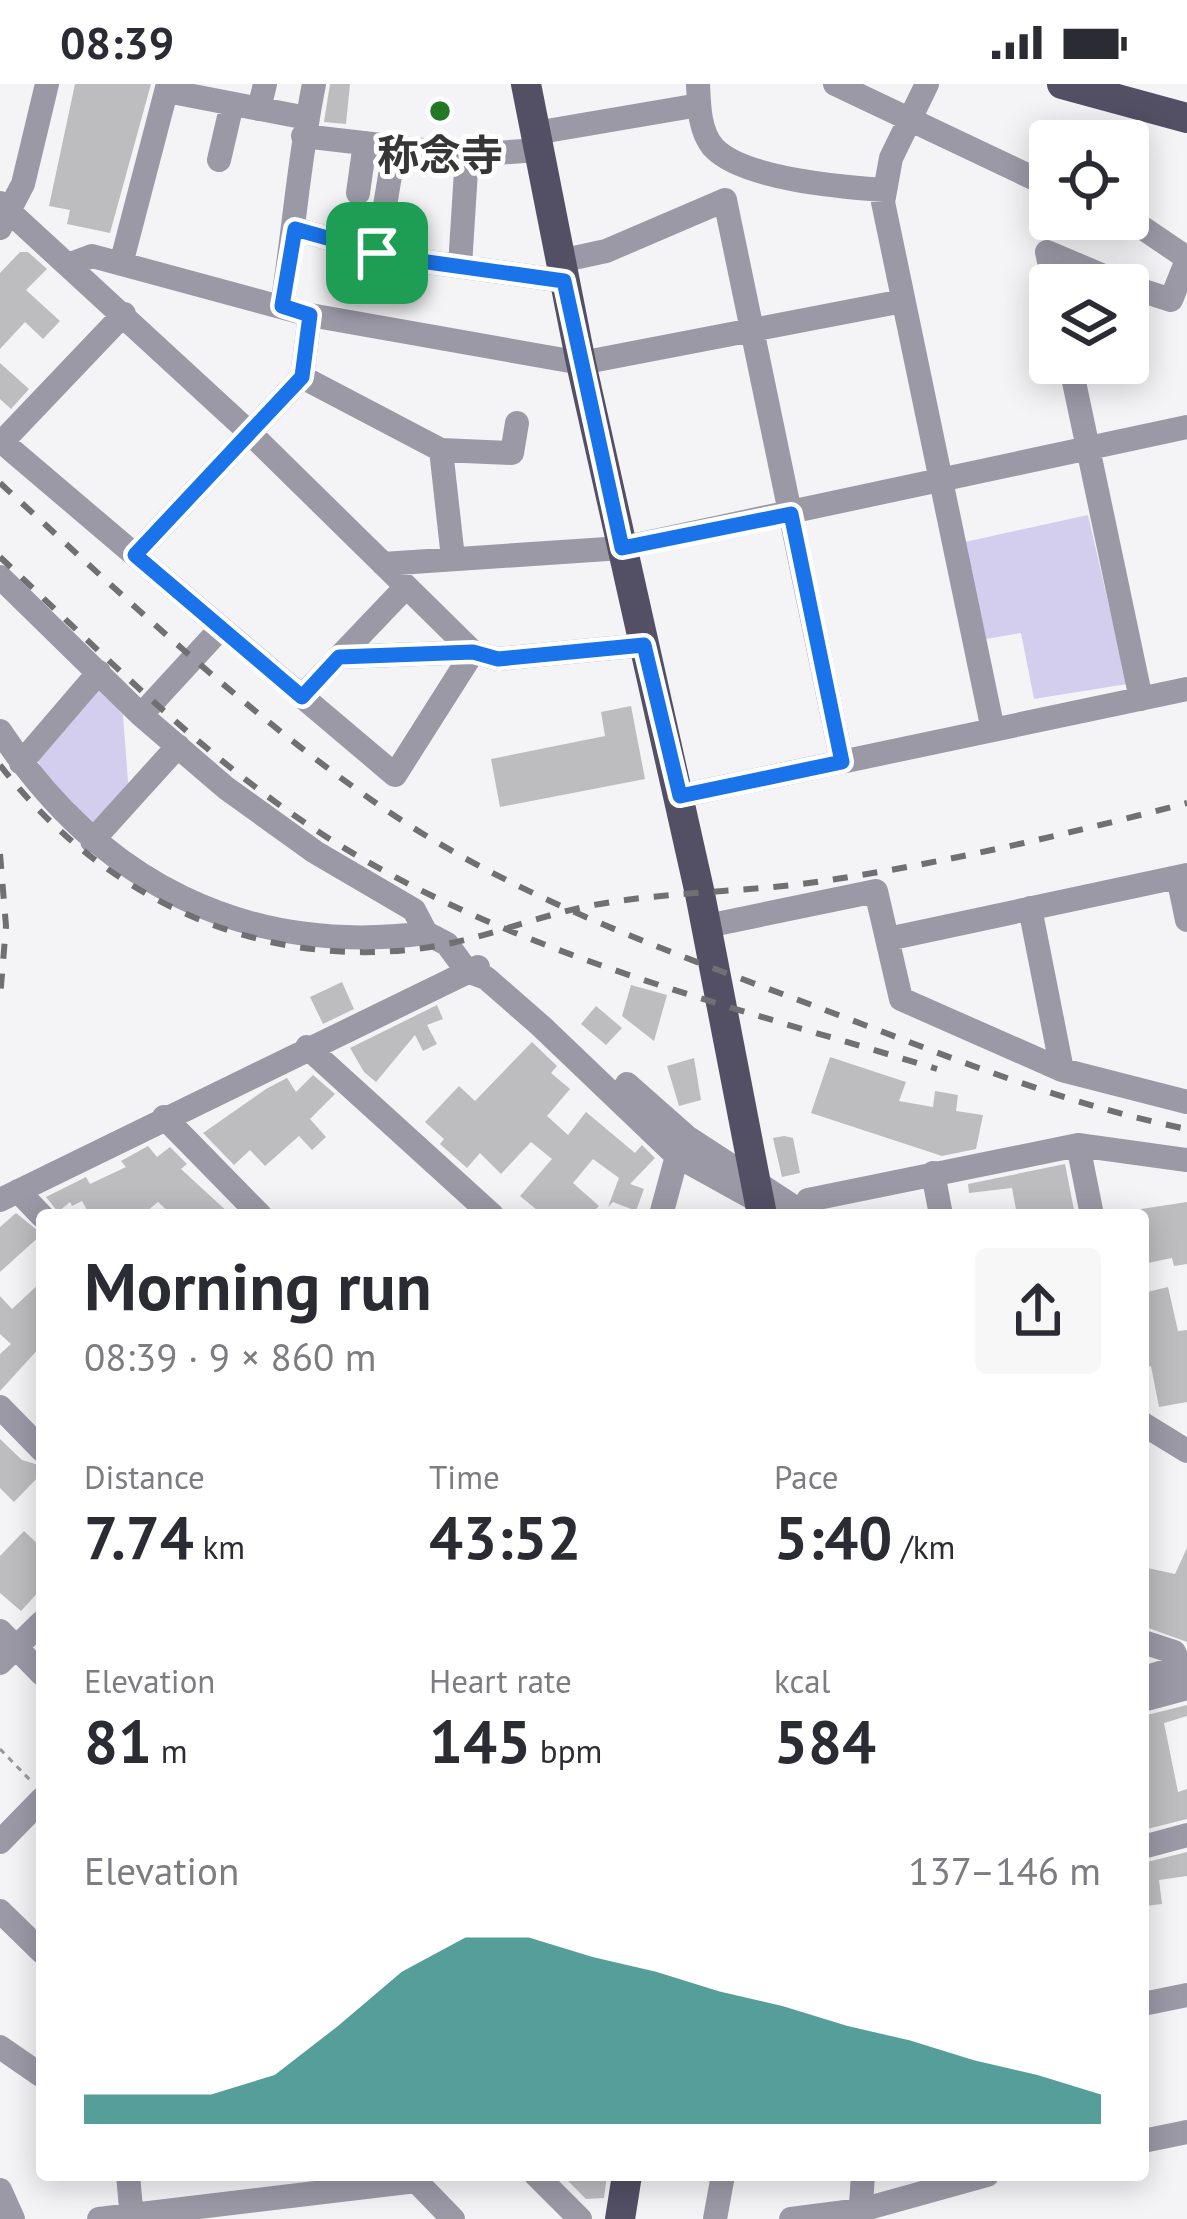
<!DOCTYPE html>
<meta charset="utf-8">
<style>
:root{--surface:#fff;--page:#f7f7f7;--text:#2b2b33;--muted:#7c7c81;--accent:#0f766e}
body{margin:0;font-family:"PT Sans","Noto Sans JP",sans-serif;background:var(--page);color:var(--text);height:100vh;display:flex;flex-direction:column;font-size:45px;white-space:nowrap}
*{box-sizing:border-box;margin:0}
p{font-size:39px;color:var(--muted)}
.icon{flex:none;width:66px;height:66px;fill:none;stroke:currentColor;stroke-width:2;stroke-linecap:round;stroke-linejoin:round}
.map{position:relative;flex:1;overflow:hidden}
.panel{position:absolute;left:36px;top:1125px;width:1113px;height:972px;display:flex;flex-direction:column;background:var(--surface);border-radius:12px;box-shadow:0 6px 30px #0003}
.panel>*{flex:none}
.controls{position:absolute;left:1029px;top:36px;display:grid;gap:24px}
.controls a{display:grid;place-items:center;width:120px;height:120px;border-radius:12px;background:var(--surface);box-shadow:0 6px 30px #0003;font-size:60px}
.pin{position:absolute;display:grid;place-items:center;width:102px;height:102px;color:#fff;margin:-51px;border-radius:24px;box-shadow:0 6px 18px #0006}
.round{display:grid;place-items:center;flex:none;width:126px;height:126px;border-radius:12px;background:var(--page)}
.summary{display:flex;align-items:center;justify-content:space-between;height:204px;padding:0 48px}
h1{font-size:66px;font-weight:700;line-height:90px}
.figures{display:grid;grid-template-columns:repeat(3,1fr);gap:18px;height:204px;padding:12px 48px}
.figures div{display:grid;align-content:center}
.figures b{font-size:60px;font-weight:700}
.figures small{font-size:33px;font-weight:400}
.figures p{font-size:33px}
.chart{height:336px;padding:24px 48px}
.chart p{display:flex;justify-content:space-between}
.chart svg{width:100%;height:216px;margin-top:12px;fill:var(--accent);opacity:.7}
.status{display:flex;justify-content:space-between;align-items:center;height:84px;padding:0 60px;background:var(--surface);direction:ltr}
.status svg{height:33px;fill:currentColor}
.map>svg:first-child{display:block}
.green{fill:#d3ceed}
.building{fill:#bdbcbf}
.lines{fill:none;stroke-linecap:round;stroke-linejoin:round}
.path{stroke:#98989a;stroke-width:3;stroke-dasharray:6 6;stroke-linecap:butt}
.minor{stroke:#9b99a6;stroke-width:24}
.major{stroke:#534f65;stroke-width:30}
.rail{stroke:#707072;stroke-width:6;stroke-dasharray:15 15;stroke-linecap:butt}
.route-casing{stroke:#fff;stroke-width:24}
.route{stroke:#1a73e8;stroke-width:15}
.poi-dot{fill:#227825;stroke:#fff;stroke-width:4.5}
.labels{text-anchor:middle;stroke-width:10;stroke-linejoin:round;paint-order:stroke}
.poi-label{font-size:42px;font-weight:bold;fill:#363637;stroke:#fff}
</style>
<div class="status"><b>08:39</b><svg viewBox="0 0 49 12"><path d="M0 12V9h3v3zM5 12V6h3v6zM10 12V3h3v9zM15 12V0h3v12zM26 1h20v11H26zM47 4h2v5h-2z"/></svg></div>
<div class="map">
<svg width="1187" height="2135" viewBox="0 0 1187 2135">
<rect width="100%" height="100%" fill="#f4f4f7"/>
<path class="green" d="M1088,431L1127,600L1034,615L1021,549L986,555L965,458Z
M98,600L123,631L129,710L91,744L49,700L35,671Z"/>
<path class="building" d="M75,0H151L110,149L67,140L70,126L49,122Z
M330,0H350L346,40L324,38Z
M20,168H28L47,185L26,206L60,237L43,255L25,238L0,265V189Z
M0,279L29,305L11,325L0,315Z
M631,622L645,695L500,723L491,675L605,652L601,628Z
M342,898L354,925L323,940L310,913Z
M631,901L667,911L654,957L622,932Z
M437,921L443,935L427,941L437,960L423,967L415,951L376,998L364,988L350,964Z
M596,922L622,944L606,961L581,940Z
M532,958L557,982L551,989L570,1005L547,1032L568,1051L586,1028L635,1069L642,1061L655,1074L630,1100L644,1105L636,1127L613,1118L608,1123L619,1094L593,1075L573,1099L599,1122L590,1131H543L520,1112L552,1075L531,1058L501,1090L480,1069L467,1084L440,1060L444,1055L425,1038L459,1002L475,1017Z
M830,973L906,998L899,1017L933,1023L935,1007L958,1011L956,1027L983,1031L976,1065L942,1072L811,1029Z
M694,974L701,1016L679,1022L667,982Z
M313,991L335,1010L310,1035L326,1053L312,1066L299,1052L265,1082L250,1066L234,1081L203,1049L266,1005L287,994L296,1008Z
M784,1052L793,1054L800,1089L782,1093L773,1054Z
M148,1062L157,1073L170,1063L187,1080L181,1085L231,1131H172L158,1118L142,1131H90L82,1117L72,1122L70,1118L58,1128L46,1113L86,1093L90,1100L126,1083L121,1077Z
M1065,1080L1075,1131H1017L1012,1104L969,1109L968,1100Z
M1187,1118V1180L1174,1182L1172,1174L1143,1180L1147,1160L1141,1125Z
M16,1129L42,1150L0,1188V1143Z
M42,1197V1261L0,1307V1270L11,1260L0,1250V1212L12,1225Z
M1168,1203L1178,1247L1187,1246V1318L1159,1323L1151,1282L1143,1284V1209Z
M0,1355L22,1376L42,1382V1389L14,1418L0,1404Z
M24,1447L42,1464V1504L21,1527L0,1509V1472Z
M1187,1464V1558L1143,1542V1483L1175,1490Z
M1187,1621V1632L1164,1639L1178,1708L1187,1705V1735L1143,1746L1148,1736L1143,1632Z
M1187,1768V1792L1159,1796L1162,1820L1145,1822L1143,1779Z
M562,2091H607L604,2114L586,2115Z"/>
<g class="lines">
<path class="path" d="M0,1665L32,1698"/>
<path class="minor" d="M698,0C699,21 699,46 713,63C742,95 842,103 884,106
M835,0L1050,102
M927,0L891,74L883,118L993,646
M167,7L307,34
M259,25L265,0
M535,49L699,21
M303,52L467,71L538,66
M219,76L232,20
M358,109L365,59
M0,119L249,348L473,568L498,575L644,561
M1128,134L1187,174
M0,144L23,100L47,0
M295,145L399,174L564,197
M1047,168L1125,201
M1047,168L1054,201
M377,169L395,62
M560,177L606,167L725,116L842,678
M121,180L168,0
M68,181L92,172L310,231L581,279L903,217
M460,182L467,71
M1128,202L1171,216L1187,176
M282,222C294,147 299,74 314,0
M124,230L2,358L221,544L141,631
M1070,279L1141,615
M302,293L441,366L453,474
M441,366L512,369L517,339
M135,471L302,293L310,231
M383,480L622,464L1187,343
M0,493L141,631L226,704L315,768L414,826L426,849L447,860L467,887L486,894L541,942L677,1072L760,1118
M221,544L395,691L473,568
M339,573L473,568
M302,612L405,504
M0,647C100,798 245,873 426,849
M21,679L99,588
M680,712L1187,605
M92,757L178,662
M1178,793L1187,836
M1030,824L1062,986
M707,842L876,807L901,915L1062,986L1187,1018
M888,855L1187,791
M307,963L492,1131
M627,1000L687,1053L806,1131
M164,1033L260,1131
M1078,1061L1092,1131
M933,1089L941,1131
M18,1107L42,1132
M0,1116L478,883
M808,1116L1078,1061L1187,1076
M661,1131L677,1072
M0,1323L42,1366
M1143,1340L1187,1367
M0,1547L42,1590
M1143,1558L1174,1568L1187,1596
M0,1579L42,1538
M1143,1594L1187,1581
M1143,1616L1187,1604
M0,1758L42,1715
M1143,1763L1187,1751
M0,1827L42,1868
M1143,1920L1187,1911
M0,1963L42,1992
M1143,2057L1187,2048
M128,2091L132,2135
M536,2091L580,2135
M0,2106L13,2135
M99,2135L416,2097L453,2135
M715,2135L723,2091
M791,2135L861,2126L987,2091
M860,2135L863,2091"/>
<path class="major" d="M526,0L581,279L700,810L762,1131
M1062,0L1187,34
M620,2135L627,2091"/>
<path class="rail" d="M0,399C120,509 239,623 373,717C509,813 671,868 825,926C945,971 1062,1020 1187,1045
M0,473C104,571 205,675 325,752C507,869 732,922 937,985
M0,681C106,819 273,894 447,860C501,849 551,827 606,819C677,807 751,808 823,797C945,779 1068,750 1187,719
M0,770L6,842L0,914"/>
</g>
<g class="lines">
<defs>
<path id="route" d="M295,145L399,174L564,197L622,464L791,430L842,678L680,712L644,561L498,575L473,568L339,573L302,613L135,471L302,293L310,231L282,222Z"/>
</defs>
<use href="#route" class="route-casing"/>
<use href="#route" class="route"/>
</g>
<circle class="poi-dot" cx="440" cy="27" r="12"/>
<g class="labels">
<g class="poi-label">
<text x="440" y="86">称念寺</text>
</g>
</g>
</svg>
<div class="controls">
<a><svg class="icon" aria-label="locate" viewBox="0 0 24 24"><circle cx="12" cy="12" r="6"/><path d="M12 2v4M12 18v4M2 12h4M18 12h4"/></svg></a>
<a><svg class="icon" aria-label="layers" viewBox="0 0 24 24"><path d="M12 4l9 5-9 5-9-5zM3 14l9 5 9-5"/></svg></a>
</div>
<div class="pin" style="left:377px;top:169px;background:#1e9e55"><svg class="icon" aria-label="arrive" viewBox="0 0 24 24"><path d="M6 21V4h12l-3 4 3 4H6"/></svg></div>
<section class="panel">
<div class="summary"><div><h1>Morning run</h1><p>08:39 · 9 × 860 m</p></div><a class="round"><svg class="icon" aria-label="share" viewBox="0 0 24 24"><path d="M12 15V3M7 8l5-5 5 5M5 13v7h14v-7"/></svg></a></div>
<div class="figures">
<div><p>Distance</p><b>7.74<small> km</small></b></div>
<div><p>Time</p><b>43:52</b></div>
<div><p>Pace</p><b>5:40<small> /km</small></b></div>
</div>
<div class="figures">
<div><p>Elevation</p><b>81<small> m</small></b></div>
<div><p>Heart rate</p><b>145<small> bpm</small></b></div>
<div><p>kcal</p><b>584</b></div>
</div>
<div class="chart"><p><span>Elevation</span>137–146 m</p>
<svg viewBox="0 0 160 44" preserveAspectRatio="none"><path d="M0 44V38L10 38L20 38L30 34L40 24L50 13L60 6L70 6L80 10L90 13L100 17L110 20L120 24L130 27L140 31L150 34L160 38V44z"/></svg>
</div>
</section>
</div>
